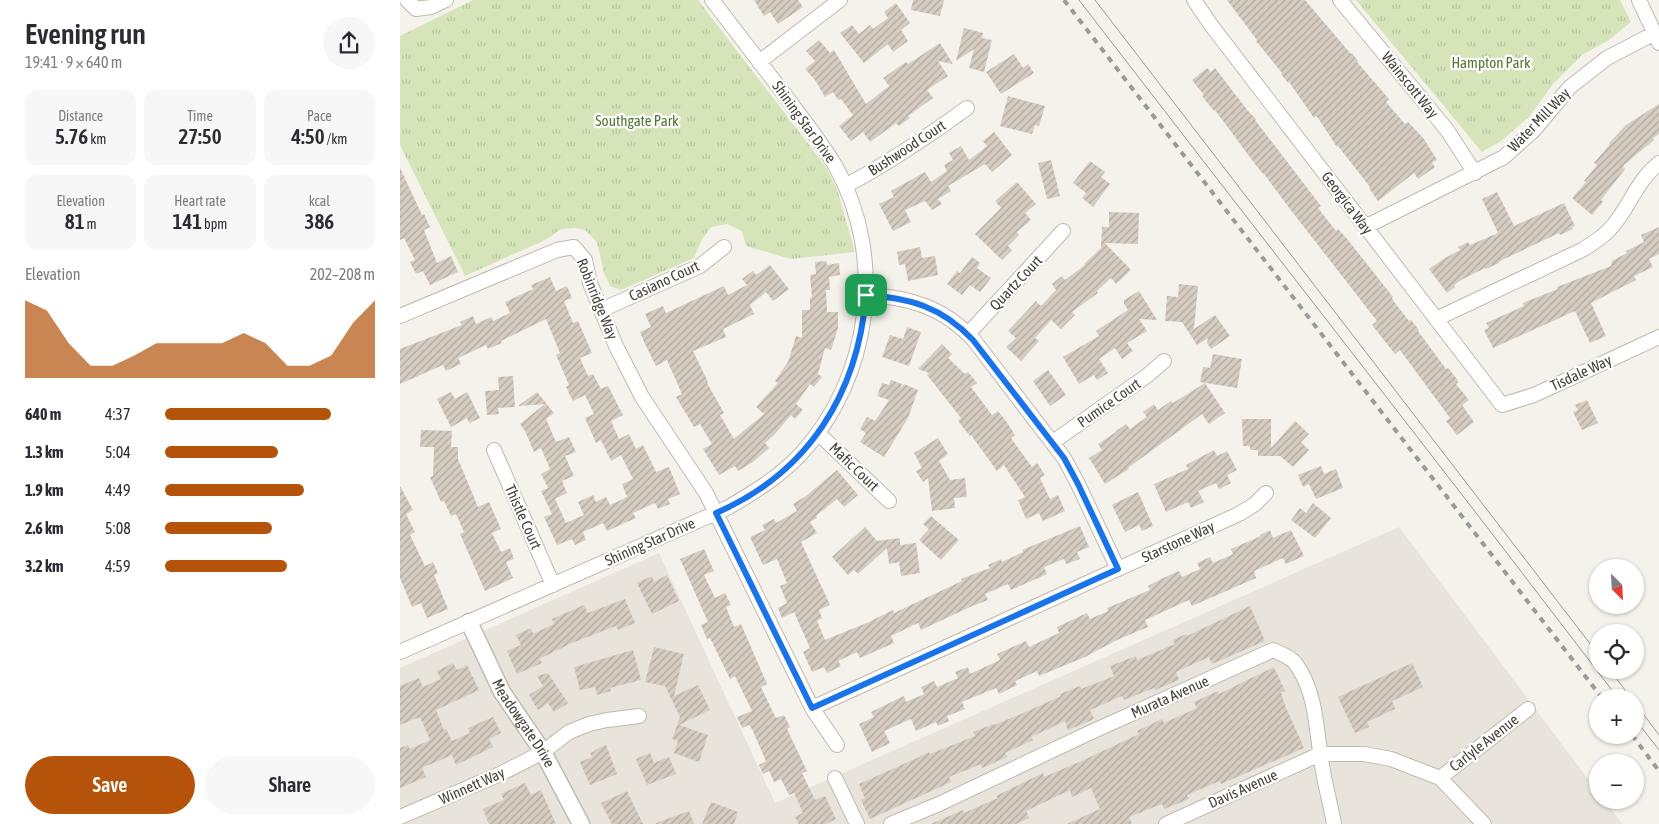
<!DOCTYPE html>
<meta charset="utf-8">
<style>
:root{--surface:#fff;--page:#f7f7f7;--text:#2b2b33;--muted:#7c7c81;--accent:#b45309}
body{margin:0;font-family:"Asap Condensed",sans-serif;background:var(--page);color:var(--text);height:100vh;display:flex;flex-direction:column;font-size:19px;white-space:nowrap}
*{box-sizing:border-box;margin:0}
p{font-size:16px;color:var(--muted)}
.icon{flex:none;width:28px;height:28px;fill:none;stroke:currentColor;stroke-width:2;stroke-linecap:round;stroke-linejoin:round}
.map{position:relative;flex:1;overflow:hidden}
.drawer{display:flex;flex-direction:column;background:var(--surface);width:400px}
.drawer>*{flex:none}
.needle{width:32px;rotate:156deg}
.buttons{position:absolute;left:1189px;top:559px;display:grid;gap:10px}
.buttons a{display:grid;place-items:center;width:55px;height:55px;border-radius:50%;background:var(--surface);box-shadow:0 1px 4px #0004;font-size:25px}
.pin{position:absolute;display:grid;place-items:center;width:42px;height:42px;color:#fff;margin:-21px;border-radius:10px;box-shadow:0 2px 8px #0006}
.round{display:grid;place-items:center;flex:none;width:52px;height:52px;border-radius:26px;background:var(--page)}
.summary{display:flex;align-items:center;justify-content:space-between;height:85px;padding:0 25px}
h1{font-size:28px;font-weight:600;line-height:38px}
.metrics{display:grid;grid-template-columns:repeat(3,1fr);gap:8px;height:85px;padding:5px 25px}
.metrics div{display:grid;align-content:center;border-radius:12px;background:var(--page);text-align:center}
.metrics b{font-size:21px;font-weight:600}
.metrics small{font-size:14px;font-weight:400}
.metrics p{font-size:14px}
.chart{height:140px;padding:10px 25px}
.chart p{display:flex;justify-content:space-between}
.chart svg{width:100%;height:90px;margin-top:5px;fill:var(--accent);opacity:.7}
.primary-button{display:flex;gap:10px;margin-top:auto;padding:10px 25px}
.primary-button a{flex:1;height:58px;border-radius:30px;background:var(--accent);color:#fff;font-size:20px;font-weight:600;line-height:58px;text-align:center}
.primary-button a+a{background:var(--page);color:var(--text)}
ul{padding:0 25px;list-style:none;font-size:16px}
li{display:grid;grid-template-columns:80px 60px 1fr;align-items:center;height:38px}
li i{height:12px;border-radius:6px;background:var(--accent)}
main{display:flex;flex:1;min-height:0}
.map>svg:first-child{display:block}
.residential{fill:#e8e3db}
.park{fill:url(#park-tufts)}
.building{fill:url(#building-hatch)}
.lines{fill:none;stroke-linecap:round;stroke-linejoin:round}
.minor-casing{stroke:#c0b9af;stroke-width:16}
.tertiary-casing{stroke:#c0b9af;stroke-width:19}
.minor{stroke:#fff;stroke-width:14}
.tertiary{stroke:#fff;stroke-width:16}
.tram{stroke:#9a9a9a;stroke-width:1}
.rail{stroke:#9a9a9a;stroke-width:4;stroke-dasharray:6 6;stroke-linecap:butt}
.route-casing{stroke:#fff;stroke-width:10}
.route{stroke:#1a73e8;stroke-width:6}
.labels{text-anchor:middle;stroke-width:4.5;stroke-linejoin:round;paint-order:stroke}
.park-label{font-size:15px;fill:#517731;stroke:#fff}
.street-label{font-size:15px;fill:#49423a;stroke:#fff}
</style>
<main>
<section class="drawer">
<div class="summary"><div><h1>Evening run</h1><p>19:41 · 9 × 640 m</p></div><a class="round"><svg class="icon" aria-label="share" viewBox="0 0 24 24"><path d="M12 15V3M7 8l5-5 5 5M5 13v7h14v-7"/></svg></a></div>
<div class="metrics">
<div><p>Distance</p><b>5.76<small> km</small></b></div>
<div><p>Time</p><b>27:50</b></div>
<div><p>Pace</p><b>4:50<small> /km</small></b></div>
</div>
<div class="metrics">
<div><p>Elevation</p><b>81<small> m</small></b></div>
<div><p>Heart rate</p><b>141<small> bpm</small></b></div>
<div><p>kcal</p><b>386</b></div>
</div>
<div class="chart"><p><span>Elevation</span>202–208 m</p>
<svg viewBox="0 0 160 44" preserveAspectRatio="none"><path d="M0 44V6L10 11L20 27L30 38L40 38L50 33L60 27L70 27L80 27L90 27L100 22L110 27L120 38L130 38L140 33L150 17L160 6V44z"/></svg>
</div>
<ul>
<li><b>640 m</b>4:37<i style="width:79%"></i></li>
<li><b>1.3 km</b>5:04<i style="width:54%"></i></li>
<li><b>1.9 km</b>4:49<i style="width:66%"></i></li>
<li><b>2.6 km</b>5:08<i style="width:51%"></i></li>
<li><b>3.2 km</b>4:59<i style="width:58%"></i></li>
</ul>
<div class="primary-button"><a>Save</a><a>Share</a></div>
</section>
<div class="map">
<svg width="1259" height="824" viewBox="0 0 1259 824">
<defs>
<pattern id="park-tufts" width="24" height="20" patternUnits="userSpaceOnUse" patternTransform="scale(1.25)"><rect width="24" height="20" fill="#d5e5b9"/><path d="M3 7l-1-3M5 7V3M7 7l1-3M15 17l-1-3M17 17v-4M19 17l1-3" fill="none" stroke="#b8c6a0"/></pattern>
<pattern id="building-hatch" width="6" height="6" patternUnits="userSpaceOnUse" patternTransform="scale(1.25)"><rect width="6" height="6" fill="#d6cdc2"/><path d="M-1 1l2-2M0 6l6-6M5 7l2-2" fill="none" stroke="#b0a89f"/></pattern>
</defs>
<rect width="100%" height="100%" fill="#f5f2ec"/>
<path class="residential" d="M999,527L1197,791L1198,800H1205L1222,824H0V668L259,553L375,803Z"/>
<path class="park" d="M73,0H298L426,167L437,189L455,252L391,259L346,246L342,231L327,224L311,227L302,239L294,258L221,290L210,286L204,273L197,242L185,230L175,228L161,229L147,239L65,276L0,145V36Z
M956,0H1220L1231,22L1209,40L1182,55L1153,84L1129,117L1101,141L1082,152Z"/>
<path class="building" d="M354,0H398L403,7L378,24L370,12L364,16Z
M513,0H544L540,16L511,10Z
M827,0H905L951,54L952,53L958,61L957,62L989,99L986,102L1005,124L1008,122L1024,139L1037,160L1032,163L1035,167L1018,179L1014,173L978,201L969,188L970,187L938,146L937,147L918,118L916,116L914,118L889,82L888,83L881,74L882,73L856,41L857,40Z
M496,3L510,23L501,30L508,41L493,52L488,44L464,63L440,33L452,25L459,34L470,25L473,29L488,18L484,12Z
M564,28L583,33L582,38L592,40L584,72L569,68L574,49L556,61Z
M419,40L430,53L434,50L466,104L489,86L483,78L506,62L508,64L540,43L553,64L538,61L548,76L527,90L533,98L508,116L510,118L499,126L496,123L470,142L463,132L451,141L439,126L453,115L441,99L438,100L433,92L425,97L415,80L405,69L415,61L406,51Z
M614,54L623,68L628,64L634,73L601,94L586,72Z
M807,68L811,72L815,68L848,111L856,119L855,120L921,206L918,208L936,231L938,229L948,240L993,297L992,298L995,303L1009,321L1011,320L1019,330L1018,331L1046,369L1048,368L1057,379L1058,383L1056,384L1069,400L1062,405L1074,422L1057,435L1046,421L1050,418L1000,350L995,354L972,325L977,321L890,209L864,174H863L852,160L815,110L814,111L802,96L804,95L792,80Z
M608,96L645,106L639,126L635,125L632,134L600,126Z
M1259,104V134L1253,138L1254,140L1224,165L1223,168L1225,169L1201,200L1203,202L1192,215L1172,198L1186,182L1184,181L1197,165L1194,163L1210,144L1209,143L1226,125Z
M594,132L612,155L592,172L585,164L548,186L551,191L538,199L542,204L532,210L525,201L505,210L511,222L493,231L479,204L494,197L491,191L525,172L531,182L547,171L544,165L553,160L549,153L561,146L569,160L587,146L583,141Z
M651,160L660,196L647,199L638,163Z
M690,161L705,172L701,177L710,184L693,207L682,198L686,193L673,183Z
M0,168L22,215L24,214L30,227L24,230L37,263L51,256L58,272L30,285L23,271L16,274L10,262L15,260L4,238L0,240Z
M617,182L636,204L625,213L631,220L617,232L619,235L608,246L612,250L602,260L575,234L601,208L595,201Z
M1097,192L1114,226L1164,203L1175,226L1172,227L1173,229L1160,235L1159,233L1102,260L1099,262V263L1086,269L1085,268L1063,279L1054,285L1055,287L1047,293L1029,269L1045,258L1060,250L1058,247L1068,242L1070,245L1098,233L1082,199Z
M709,212L739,213L738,244L705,243L731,270L716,284L711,278L697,291L698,293L672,312L675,315L661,329L651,320L635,338L639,341L621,361L606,347L616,338L608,331L636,301L641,306L656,290L652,284L662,276L665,280L685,265L684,264L701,248L702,227H709Z
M1259,227V254L1249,259L1253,267L1234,276L1236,280L1191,303L1206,336L1190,343L1175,311L1093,348L1084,330L1089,328L1086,323L1124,306L1123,303L1158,289L1157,287L1211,266L1212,261L1227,253L1226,251L1244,242L1241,235Z
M520,247L522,258L535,256L538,275L508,281L505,264L499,265L497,252Z
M572,257L580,263L577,268L591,278L580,292L570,285L562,295L547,284L557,271L560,273Z
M426,261L427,265L439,263L440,275L429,277L430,290H426L427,312H438V328L431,350L425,348L418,374L422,377L414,387L410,384L396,404L403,410L395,419L391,415L374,435L365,443L369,448L353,462L338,471L335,466L319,475L303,449L312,444L300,424L294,427L276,397L282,394L267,360L256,366L245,344L240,332L251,327L245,314L263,306L266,313L324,286L328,295L347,285L342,279L353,271L356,275L370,265L389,289L373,301L366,292L350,305L354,314L323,329L326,337L293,351L308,382L307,383L324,413L320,415L334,439L364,414L356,407L378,383L375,381L388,362L396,336L402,338V310H410V298H412L410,275L416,274L415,262Z
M150,277L156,291L167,286L172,298L164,301L173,323L178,321L192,353L180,358L188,376L193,374L201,389L208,386L223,415L211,421L219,439L229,434L236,449L243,445L256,472L269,467L280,494L268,499L270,504L258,509L255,503L233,513L236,518L207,531L203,523L183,532L186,540L175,545L172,539L157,545L144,517L152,514L141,491L148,488L141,474L150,469L141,448L134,452L125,431L120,424L145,404L118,406L137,392L154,413L146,419L156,442L169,437L176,452L165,456L174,476L162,481L167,493L155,499L166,523L184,515L178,502L193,495L196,502L206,497L210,505L227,497L222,484L233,479L221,455L211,461L201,440L196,443L185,418L194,414L185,395L173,401L166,387L169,385L156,355L160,353L146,319L101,341L102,343L88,349L86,345L58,358L61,364L46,371L43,365L0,384V349L62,325L60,322L73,316L76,324L91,317L93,321L110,313L105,302L133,289L131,285Z
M779,284L798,286L794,329L815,315L830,336L811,349L807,343L808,338L797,345L782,322L765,321L767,296L778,297Z
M739,291L757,320L739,319L747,331L727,343L733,351L722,359L715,348L699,359L708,373L697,380L694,375L679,384L663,357L699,336L696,331L728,310L724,304V300Z
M507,327L521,332L509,366L482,357L490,335L503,339Z
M542,344L552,354L548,358L565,374L568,372L577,383L571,387L592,415L598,411L606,421L615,435L611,438L632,467L637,463L645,475L640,478L650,499L658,495L665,511L643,521L639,513L626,519L618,500L625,497L604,465L597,471L571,435L570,436L558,421L561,418L527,375L529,373L518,369Z
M813,354L842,359L837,388L800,382L803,367L810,368Z
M648,370L666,395L650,406L633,381Z
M113,376L115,407L98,408L99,414L87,415L85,391L99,390L98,377Z
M491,380L502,384L501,388L504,384L518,390L508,418L484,457L460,442L466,433L460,429L467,417L475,421L489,400L477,396L482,383L489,385Z
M805,383L825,413L809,424L802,414L728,468L729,469L705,484L689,458L702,450L698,444L716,432V431L726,424L730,429L747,417L743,412L754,404L758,410L771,401L773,403Z
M51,392L55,399L67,392L80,418L69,423L67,418L51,427L37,399Z
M1187,400L1198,423L1182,430L1173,412L1178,410L1175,405Z
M842,419H871V448L895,421L909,434L901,442L909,450L893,467L880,456H858V450H850V446H843Z
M21,430L52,431L51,447H58V459L78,507L89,502L101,529L92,533L101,552L110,548L114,559L106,562L113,578L85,591L60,534L64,532L56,514L51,516L44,501L41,502L30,477L33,476L34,447H20Z
M538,438L548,454L539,461L550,480L565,478L567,497L554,498L555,508L532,511L528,478L523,482L516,471L522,468L514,453Z
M814,450L817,456L827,451L837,470L827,475L831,483L819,489L816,483L798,491L804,502L791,508L788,502L766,512L754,484L788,469L786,465Z
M921,466L924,474L936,469L943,488L916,499L909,484L903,487L898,475Z
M437,470L458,495L444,507L437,499L416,516L417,518L410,522L417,533L401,542L430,605L419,610L422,618L417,621L425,640L469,622L493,610L494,613L562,581L561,579L590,568L588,565L601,559L602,562L623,552L622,550L680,526L689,547L677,552L680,559L666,564L664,559L644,567L647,574L611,590L608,584L585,594L588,600L572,606L521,630L518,623L491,636L494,643L460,658L457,652L438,661L441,666L427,673L424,667L412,672L403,652L410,648L394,612L382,618L378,608L387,603L380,586L387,583L377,559L363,565L350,537L365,530L362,525L374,519L376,523L397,511L393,504L406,496Z
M0,486L13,510L6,514L15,532L10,535L25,566L33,562L38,573L34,575L48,609L27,618L21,603L12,607L0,578Z
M738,492L753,526L742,531L739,525L725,532L712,505Z
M913,503L931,518L915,538L891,520L900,508L906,513Z
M531,516L559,540L541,560L519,540L529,529L523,524Z
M465,527L477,541L500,538V545L516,543L520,573L501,576L499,562L489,564L487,548L458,574L454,570L448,575L432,557Z
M870,530L873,538L891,530L904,556L886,564L883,558L854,571L856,578L792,606L789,600L745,620L748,627L717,640L685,657L639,676L637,671L615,681L617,685L599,694L596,688L562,702L565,709L547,716L549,721L538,726L536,722L516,731L511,719L484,731L490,743L472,752L459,724L474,717L471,712L504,696L506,702L524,694L521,687L534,681L537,687L558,678L555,672L568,667L570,674L600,660L597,654L626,641L629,647L659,633L657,627L687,613L690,619L708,611L707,608L750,590L748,586L761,579L779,571L782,577L800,569L797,563L810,557L813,563L833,554L831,549L861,536L860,535Z
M304,549L314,571L304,575L315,598L325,593L331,605L326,607L334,627L341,624L367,684L361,687L369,704L376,718L384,715L390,727L387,729L407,771L402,773L415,800L425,796L436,819L426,824H399L395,817L403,813L394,793L389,795L381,779L374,782L369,771L363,774L359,765L366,761L352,729L349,725L342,728L337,717L352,711L335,676L330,679L310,638L307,639L301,625L308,622L280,559Z
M267,575L279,601L252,614L237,583L252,576L254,582Z
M225,599L235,623L218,630L216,626L172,643L139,659L142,663L117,674L107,651L121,645L116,635L131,628L133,634L154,624L152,619L184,605L188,613Z
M850,606L865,641L812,664L809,657L776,672L779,680L755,690L754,688L724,700L722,696L690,710L694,719L668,730L665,721L631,737L633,740L605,753L607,757L582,768L581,764L549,777L551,782L470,819L461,800L465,798L459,784L517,758L529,752L530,754L575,736L573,732L593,724L594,725L621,714L661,696L660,694L680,686L681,689L714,676L710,666L736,656L737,660L775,644L773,640L786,634L787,636Z
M254,647L284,654L274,696L298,685L310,710L279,725L308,735L299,762L274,753L278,741L272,739L280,717L265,686L245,682Z
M233,650L241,680L210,688L211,691L197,695L195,687L180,690L174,667Z
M53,663L57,670L67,665L79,690L36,710L44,730L46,729L52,741L70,733L68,728L93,717L101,733L89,739L93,747L56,765L52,755L22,768L26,777L0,788V748L8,745L10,749L30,740L20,717L0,725V686L19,678L23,687L41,679L37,671Z
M1012,663L1023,687L992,701L995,709L967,722L969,727L955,733L938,697Z
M874,667L885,691L881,692L884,703L904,748L821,784L820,781L787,795L789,799L764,809L762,804L729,817L732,824H667L700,809L691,788L672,797L670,790L626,811L629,818L616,824H531L563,810L564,813L598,798L596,796L643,773L644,777L684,760L739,734L737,731L762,719L764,723L797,708L794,702L818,691L819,694Z
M148,673L168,703L154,712L148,703L138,710L129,695L143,686L137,676Z
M206,745L217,774L190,785L180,762L192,757L190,753L195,751V750Z
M250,753L254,763L269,757L276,774L247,785L236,759Z
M125,783L131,795L141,790L156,824H89L83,809L104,800L101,794Z
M227,791L243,824H212L201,803Z
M311,802L338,812L334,824H302Z
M289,811L294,824H256V823Z"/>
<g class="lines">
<defs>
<path id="minor" d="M7,0L16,9L31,7L46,0
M794,0L811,25L1102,405L1134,395L1259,337
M940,0L1047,130L1075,173
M1239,0L1259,43
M359,62L440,0
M445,186C489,163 527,137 567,108
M965,227L1104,157L1134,130L1170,87L1207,58L1255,33
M466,295C509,297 543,307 573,339L664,458L678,484L718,569
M201,310L300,266L324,247
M0,316L157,250L174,247L185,260L190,283L216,346L242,397L306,493L412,708L437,745
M1036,319L1182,250C1192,244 1202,238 1210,229C1229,209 1236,181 1259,163
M568,334L663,231
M418,433L489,501
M653,442L748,375L764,361
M94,450L153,585
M0,652L327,508C353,493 379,477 400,455C471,378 487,259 436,167C422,143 404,121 388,99C363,66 337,33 312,0
M412,708L839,514L855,504L866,493
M435,778L457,824
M1040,778L1128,709
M0,817L100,774L143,752L169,732L189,724L207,720L239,716
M491,824L539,804L687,734L873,650C880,653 891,657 896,664C918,695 916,735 923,771C926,789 931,806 934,824
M766,824L920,754H964L991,759L1040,778L1084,824"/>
<g id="tertiary">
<path id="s1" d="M69,622L102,692L143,752L181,824"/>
</g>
</defs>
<use href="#minor" class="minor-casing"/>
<use href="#tertiary" class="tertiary-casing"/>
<use href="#minor" class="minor"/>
<use href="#tertiary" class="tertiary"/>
<path class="tram" d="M679,0C858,233 1040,464 1218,698
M695,0L1198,654
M1210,670L1231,698
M1235,703L1259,735
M1235,719L1259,750"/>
<path class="rail" d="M664,0L1202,698
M1232,735L1259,771"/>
</g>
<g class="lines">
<defs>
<path id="route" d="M466,295C510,298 542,307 573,340L664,458L678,484L718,569L412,708L316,513C408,473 458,394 466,295Z"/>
</defs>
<use href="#route" class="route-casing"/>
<use href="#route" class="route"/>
</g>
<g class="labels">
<g class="park-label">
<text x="1091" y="68">Hampton Park</text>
<text x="237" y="126">Southgate Park</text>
</g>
<g class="street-label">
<text transform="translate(1010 85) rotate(51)" y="5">Wainscott Way</text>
<text transform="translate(1139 120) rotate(-46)" y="5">Water Mill Way</text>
<text transform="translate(404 122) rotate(54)" y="5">Shining Star Drive</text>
<text transform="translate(507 148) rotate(-33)" y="5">Bushwood Court</text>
<text transform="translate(947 203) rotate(53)" y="5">Georgica Way</text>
<text transform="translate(264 281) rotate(-25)" y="5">Casiano Court</text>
<text transform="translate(616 283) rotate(-47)" y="5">Quartz Court</text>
<text transform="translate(197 299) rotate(68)" y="5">Robinridge Way</text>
<text transform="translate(1181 373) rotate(-25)" y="5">Tisdale Way</text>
<text transform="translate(709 403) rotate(-35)" y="5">Pumice Court</text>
<text transform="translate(454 467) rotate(44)" y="5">Mafic Court</text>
<text transform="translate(123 517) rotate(66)" y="5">Thistle Court</text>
<text transform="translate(250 542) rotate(-24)" y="5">Shining Star Drive</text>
<text transform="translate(778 542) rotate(-25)" y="5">Starstone Way</text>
<text transform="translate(770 697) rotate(-24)" y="5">Murata Avenue</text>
<text dy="5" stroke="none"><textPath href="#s1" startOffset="115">Meadowgate Drive</textPath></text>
<text transform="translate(1084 743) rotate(-38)" y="5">Carlyle Avenue</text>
<text transform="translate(72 786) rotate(-24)" y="5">Winnett Way</text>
<text transform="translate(843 789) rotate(-24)" y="5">Davis Avenue</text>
</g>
</g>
</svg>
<div class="buttons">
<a><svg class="needle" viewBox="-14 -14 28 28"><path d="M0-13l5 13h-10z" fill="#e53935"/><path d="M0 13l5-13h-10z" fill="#7c7c81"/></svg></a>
<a><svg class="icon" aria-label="locate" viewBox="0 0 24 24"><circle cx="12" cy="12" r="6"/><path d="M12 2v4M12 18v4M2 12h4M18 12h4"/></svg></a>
<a>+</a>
<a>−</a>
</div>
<div class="pin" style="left:466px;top:295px;background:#1e9e55"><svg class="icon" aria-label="arrive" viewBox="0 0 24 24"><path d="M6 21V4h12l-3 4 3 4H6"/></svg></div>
</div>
</main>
